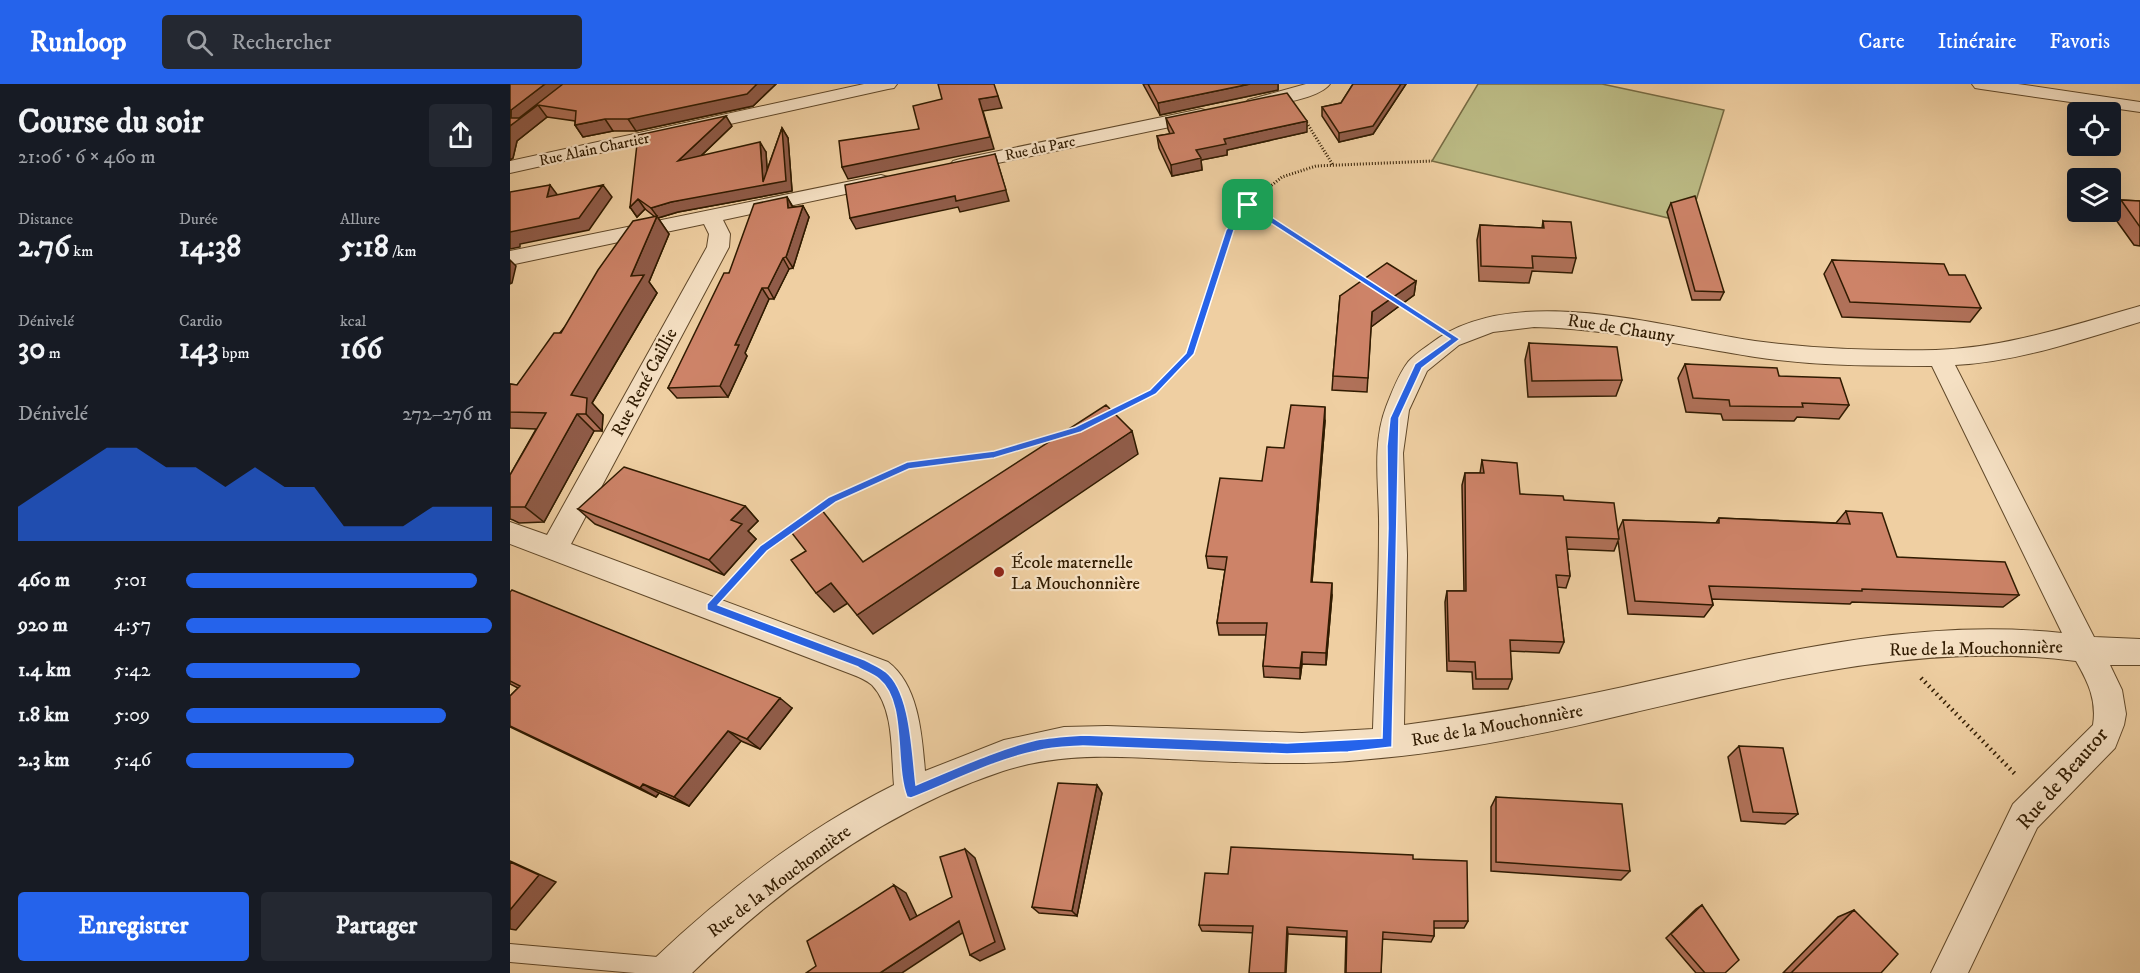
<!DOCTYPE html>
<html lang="fr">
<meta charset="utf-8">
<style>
:root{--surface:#171b24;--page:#242831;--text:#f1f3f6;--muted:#9ea1a6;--accent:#2563eb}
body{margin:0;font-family:"IM FELL DW Pica",serif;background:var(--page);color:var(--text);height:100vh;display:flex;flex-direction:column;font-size:22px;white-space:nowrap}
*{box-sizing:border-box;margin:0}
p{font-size:20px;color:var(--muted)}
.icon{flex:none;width:33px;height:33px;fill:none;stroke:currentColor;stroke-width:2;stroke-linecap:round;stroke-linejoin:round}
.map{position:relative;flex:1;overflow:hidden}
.drawer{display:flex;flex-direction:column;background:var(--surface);width:510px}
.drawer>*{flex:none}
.tools{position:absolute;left:1557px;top:18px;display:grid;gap:12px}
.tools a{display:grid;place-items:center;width:54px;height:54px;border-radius:6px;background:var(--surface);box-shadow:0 6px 24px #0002;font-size:30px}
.pin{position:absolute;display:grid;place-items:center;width:51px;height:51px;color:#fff;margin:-26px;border-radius:12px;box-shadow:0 3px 9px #0006}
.round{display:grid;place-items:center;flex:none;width:63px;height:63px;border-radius:6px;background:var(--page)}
.head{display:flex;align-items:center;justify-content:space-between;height:102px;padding:0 18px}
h1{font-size:33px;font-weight:700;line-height:45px}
.figures{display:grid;grid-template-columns:repeat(3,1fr);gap:9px;height:102px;padding:6px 18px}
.figures div{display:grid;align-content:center}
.figures b{font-size:30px;font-weight:700}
.figures small{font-size:16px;font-weight:400}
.figures p{font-size:16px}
.chart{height:168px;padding:12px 18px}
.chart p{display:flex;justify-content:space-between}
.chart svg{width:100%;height:108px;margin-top:6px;fill:var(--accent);opacity:.7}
.action{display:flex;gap:12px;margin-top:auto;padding:12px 18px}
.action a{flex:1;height:69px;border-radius:6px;background:var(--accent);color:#fff;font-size:24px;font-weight:700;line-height:69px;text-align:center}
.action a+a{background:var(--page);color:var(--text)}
ul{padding:0 18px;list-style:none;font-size:20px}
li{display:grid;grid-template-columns:96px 72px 1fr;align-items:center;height:45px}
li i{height:15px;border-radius:8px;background:var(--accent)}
header{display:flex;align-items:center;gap:36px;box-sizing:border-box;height:84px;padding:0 30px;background:var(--accent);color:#fff}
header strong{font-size:28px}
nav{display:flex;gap:33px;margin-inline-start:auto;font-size:21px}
.search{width:420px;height:54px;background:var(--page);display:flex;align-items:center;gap:15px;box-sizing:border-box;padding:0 21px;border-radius:6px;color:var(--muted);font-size:22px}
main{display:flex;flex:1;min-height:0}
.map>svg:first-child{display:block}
.green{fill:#bbba84;stroke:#766a42;stroke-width:1.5}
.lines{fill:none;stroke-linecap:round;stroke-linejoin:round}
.service-casing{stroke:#604829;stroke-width:2}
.minor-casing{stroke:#604829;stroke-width:2}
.path-far2{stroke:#301b01;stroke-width:3;stroke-dasharray:1 2;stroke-linecap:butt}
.path-far1{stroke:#301b01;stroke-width:4;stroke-dasharray:1.5 3;stroke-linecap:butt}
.path{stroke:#301b01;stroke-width:4.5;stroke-dasharray:1.5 4;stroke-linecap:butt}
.service{fill:#f5e0c3;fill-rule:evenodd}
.minor{fill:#f5e0c3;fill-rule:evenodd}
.wall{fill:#b07159;stroke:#301b01;stroke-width:1.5}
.shaded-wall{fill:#905c49;stroke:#301b01;stroke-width:1.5}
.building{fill:#cd8368;stroke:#301b01;stroke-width:1.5}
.route{fill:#2563eb;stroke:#fff;stroke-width:1.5;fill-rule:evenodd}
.poi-dot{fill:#8f2418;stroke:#f5e0c3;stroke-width:2}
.labels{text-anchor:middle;stroke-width:4.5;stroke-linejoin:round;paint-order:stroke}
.far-street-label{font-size:15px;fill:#301b01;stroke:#f5e0c3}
.street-label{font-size:18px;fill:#301b01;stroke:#f5e0c3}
.poi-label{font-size:18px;fill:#301b01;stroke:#f5e0c3;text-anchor:start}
.near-street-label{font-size:21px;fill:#301b01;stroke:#f5e0c3}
</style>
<header>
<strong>Runloop</strong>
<div class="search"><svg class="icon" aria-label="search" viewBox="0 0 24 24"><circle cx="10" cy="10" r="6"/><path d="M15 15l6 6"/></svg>Rechercher</div>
<nav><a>Carte</a><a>Itinéraire</a><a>Favoris</a></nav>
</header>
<main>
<section class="drawer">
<div class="head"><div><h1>Course du soir</h1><p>21:06 · 6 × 460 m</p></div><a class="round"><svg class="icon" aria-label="share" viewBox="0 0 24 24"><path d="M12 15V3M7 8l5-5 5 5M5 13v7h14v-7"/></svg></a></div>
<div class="figures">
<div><p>Distance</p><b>2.76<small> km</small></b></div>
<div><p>Durée</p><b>14:38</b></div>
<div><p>Allure</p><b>5:18<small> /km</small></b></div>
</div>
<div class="figures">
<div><p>Dénivelé</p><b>30<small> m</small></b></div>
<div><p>Cardio</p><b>143<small> bpm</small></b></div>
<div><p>kcal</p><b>166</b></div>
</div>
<div class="chart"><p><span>Dénivelé</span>272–276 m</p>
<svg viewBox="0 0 160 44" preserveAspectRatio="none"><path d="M0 44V30L10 22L20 14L30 6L40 6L50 14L60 14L70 22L80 14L90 22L100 22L110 38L120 38L130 38L140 30L150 30L160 30V44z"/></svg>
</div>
<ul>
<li><b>460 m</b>5:01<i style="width:95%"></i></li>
<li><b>920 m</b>4:57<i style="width:100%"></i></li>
<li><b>1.4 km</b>5:42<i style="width:57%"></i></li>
<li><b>1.8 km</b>5:09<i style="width:85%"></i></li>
<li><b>2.3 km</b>5:46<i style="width:55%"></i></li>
</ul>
<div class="action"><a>Enregistrer</a><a>Partager</a></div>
</section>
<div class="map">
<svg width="1630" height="889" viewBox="0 0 1630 889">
<rect width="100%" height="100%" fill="#efcfa2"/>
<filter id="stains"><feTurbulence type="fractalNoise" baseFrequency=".00333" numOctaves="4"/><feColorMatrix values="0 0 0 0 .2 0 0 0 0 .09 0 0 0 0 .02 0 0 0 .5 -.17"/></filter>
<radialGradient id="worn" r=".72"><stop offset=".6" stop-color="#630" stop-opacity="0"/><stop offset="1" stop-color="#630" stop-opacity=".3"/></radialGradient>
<path class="green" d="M968,0H1092L1214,26L1179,139L922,77Z"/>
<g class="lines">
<defs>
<path id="service" d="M0,860L159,874L165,877L168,883L166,889H125L0,878Z"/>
<path id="minor" d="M354,0H387L384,4L378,5L0,89V77Z
M796,0H820C809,15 762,21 744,25L738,24L735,20L738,16Z
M1462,0H1508L1630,18V28L1471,5L1465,4Z
M691,25L698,27L700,31L698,35L450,87L443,85L440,81L443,77L450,75Z
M371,91L378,93L381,97L378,101L213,136L220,150L219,163L61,460L378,578C409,601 412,652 415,687L494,656L554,643L597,642L792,649L863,645C865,579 869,513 869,447C870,407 861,362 876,323C882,308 888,291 898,278C904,271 913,265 920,260C1001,196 1152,243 1245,257C1304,265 1366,267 1426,266C1496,264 1563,241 1630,222V238C1570,256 1508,278 1445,281L1584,553L1630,555V581H1600L1612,606L1616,630L1614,641L1605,664L1527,744L1458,889H1421L1503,720L1583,641C1587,616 1578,598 1566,577C1414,557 1264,596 1117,630C1030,651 940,669 850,676C787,682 723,678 660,675C602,672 549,669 493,687C375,726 271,803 182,889H138L143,876C216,807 294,746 384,701C381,671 385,625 362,601C356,596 349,593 341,590L0,460V438L37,451L197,163L199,150L194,140L0,181V167ZM1024,243C1100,245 1170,261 1245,273C1303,282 1363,282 1422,282L1552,549C1403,533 1257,571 1113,603C1040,619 968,631 894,641L897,471L893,369L899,326L917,287L949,261L983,248Z"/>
</defs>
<use href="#service" class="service-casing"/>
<use href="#minor" class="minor-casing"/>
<path class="path-far2" d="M795,36L823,81
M857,198L737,121L772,93L806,82L922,77
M889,218L908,230
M693,230L720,146L737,121"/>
<path class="path-far1" d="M906,229L920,238
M599,330L643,308L680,270L693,229
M296,434L323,415L397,381L484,370L553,350
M220,501L253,465L283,444"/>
<path class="path" d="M1411,594L1506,691"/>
<use href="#service" class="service"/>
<use href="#minor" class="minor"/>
</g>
<path class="wall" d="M0,0H266L243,22L126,47H103L73,53L65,41V37L37,33L7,57L3,74L0,76Z
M633,0H768V6L650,31Z
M843,0H896L863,50L829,58L812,32V23L831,19Z
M656,34L797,48L717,66V71L691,76L692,86L662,92L649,64L647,52L660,50L658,45Z
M222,42L191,72L256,68L257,86L272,44L278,54L282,107L168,128L148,134L159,150L139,198L147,209L82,319L93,331L92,347H84L34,438L9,439L3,436L0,435V391L26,345L0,344V300L7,301L145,133L135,125L127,133L120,123Z
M277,113L283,123L293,122L299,133L283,184L279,185L264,215H259L235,269L237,272L218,313L167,314L158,304L219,189Z
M1611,116L1630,117V162L1624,161L1601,129Z
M1161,119L1214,208L1210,216H1182L1157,128Z
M1033,137L1066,174L1062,189L1022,187L1019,199L969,197L967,156L970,141L1032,144Z
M1322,176L1439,191L1471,224L1460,238L1332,233L1314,190Z
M906,197L904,211L861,243L857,308L822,306L823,292L830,212Z
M1019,259L1112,296L1106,312L1018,313L1015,276Z
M1175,280L1269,292L1339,321L1329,335L1287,333L1284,337L1213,336L1211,330L1176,328L1168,294Z
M815,337L802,498L822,511L816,581L792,580L790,595L754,593L753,582L756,551H709L707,539L715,486L698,484L696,472L752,397L774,364Z
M972,376L1010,410L1054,416L1108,447L1113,436L1206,439L1209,434L1326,439L1336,427L1387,473L1509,511L1493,523L1342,518L1340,520L1202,515L1203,521L1194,533L1118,530L1108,457L1104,467L1057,465L1060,492L1056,504L1047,503L1054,558L1049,569L1000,567L1002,595L998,605H963L962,588L937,587L935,518L937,507H954L952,401L955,389H970Z
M235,422L248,437L238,447L246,455L214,491L85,440L68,425Z
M0,508L282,624L250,665L231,657L179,722L149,709L146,713L0,643V612L8,604L0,600Z
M1229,662L1288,730L1275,740L1231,737L1218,673Z
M592,709L567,832L529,829L522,823Z
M986,713L1120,787L1111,796L981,787V723Z
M903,775L958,837L954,844H924V852L921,858L872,855L871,889H835L836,853L778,850L692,847L689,841L718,790Z
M1192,821L1215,889H1186L1156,854L1186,825Z
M1344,826L1371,889H1273L1328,833Z"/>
<path class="shaded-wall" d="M35,0H59L28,21L37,33L7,57L3,74L0,76V42L1,26Z
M247,0H266L243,22L126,47L118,35Z
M740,0H768V6L650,31L648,19Z
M891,0H896L863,50L829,58V49Z
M488,12L492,24L473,27L484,65L338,95L332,83L469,15Z
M216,32L222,42L175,87L168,77Z
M95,35L103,47L73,53L65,41Z
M797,37V48L717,66V71L691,76L692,86L662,92L661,81L686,66L714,55Z
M272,44L278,54L282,107L168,128L148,134L159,150L139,198L147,209L82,319L93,331L92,347L76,330L61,311L121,192L147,132L141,124L161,118L253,98L250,58L256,68L258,100Z
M485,70L499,117L450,128L448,123L346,145L340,134Z
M40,101L49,113H37Z
M93,101L102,113L79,146L10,160V163L0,165V148Z
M277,113L283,124H278Z
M128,115L135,125L127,133L120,123Z
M293,122L299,133L283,184L276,173Z
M273,174L279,185L264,215L258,204Z
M0,176L6,182L2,199L0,200Z
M906,197L904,211L861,243L862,228Z
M252,204L259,215L235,269L237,272L218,313L210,302L225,261Z
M815,323V337L801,510V498Z
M67,330L84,347L34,438L15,423Z
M622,347L628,370L363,550L347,531Z
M235,422L248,437L238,447L246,455L214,491L199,476L221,436Z
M321,499L338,519L324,528L306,509Z
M822,499V511L816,581V569Z
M792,568V580L790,595V584Z
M270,614L282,624L250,665L237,655Z
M218,647L231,657L179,722L164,713Z
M133,700L149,709L146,713L130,704Z
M587,701L592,709L567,832L562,827Z
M455,765L465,774L495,865L470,877L460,871Z
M0,777L46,798L6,846L0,845Z
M384,801L396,809L412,843L400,836Z
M449,837L460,844L392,889H370Z
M777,843L778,850L776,889H775Z"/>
<path class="building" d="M0,0H35L1,26V34H9L53,0H247L237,10L118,35H95L65,41L66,27L28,21L0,42Z
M428,0H484L488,12L469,15L480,53L332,83L329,57L409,45L403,22L432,15Z
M638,0H740L648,19Z
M843,0H891L863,42L829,49L812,23L831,19Z
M777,9L797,37L714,55L716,60L686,66L691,74L661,81L647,52L664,49L656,34Z
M216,32L168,77L250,58L253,98L272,44L276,97L161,118L141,124L128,115L120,123L128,51Z
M485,70L496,106L446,117L445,112L340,134L335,101Z
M40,101L37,113L93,101L69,134L0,148V108Z
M1185,112L1214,208L1185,207L1161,119Z
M277,113L278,124L293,122L276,173L273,174L258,204H252L225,261H229L210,302L158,304L214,189H219L244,120Z
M1611,116L1630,117V143Z
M147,132L121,192L134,191L61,311L77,314L76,330H67L15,423H0V391L36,329L0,328V300L7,301L44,249H51L88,186L123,137Z
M1033,137L1061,138L1066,174L1022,172L1023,184L971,182L970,141L1034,144Z
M1322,176L1434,180L1439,191H1455L1471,224L1340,218Z
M877,179L906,197L862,228L858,294L823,292L830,212Z
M1019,259L1107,263L1112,296L1022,297Z
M1175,280L1267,284L1269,292L1330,294L1339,321L1292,319L1293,323L1220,322L1219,316L1183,314Z
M596,321L622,347L347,531L321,499L306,509L281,476L296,467L278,444L311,425L353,478Z
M781,321L815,323L801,498L822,499L816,569L792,568L790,584L753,582L757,539H707L717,473L696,472L710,394L752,397L757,363L774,364Z
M972,376L1007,379L1010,410L1053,412L1054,416L1104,419L1109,455L1056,453L1060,492L1046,491L1054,558L1000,556L1002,595H966L965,578L939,577L937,507H956L955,389H974Z
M114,383L235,422L221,436L232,440L199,476L68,425Z
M1336,427L1372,429L1387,473L1495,478L1509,511L1352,505V507L1199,502L1203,521L1125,517L1113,436L1209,439V434L1340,440Z
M2,506L270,614L237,655L218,647L164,713L133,700L130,704L0,642V612L10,602L0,597V508Z
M1229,662L1273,664L1288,730L1243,728Z
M548,699L587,701L562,827L522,823Z
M986,713L1112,720L1120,787L986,778Z
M721,763L903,771V775L957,777L958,837H924V852L873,848L871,889H836L837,847L777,843L775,889H739L743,842L689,841L695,789L718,790Z
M455,765L485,858L460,871L449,837L370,889H296L306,882L297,857L384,801L400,836L442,813L430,773Z
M0,778L29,791L0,826Z
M1192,821L1229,876L1215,889H1195L1161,850Z
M1344,826L1388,870L1371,889H1281Z"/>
<path class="route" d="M735,119H740L950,255L912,284L889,334L882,663L838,668L777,670L573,662C558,663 542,663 527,667C484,676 442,698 401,714L397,713C384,681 397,618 369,595C363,590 354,587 348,583L197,526V520L250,462L319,413L397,378L484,367L565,343L640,306L676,269L716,146ZM739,125L940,255L905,280L880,334L877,362L878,444L872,654L777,659L573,651C558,652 541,653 526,656C485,666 445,685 406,701C402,670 401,608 376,588C370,583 362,580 355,576L208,521L257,467L326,418L399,385L484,374L571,348L646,310L684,270L724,146Z"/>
<circle class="poi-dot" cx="489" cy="488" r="6"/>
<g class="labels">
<g class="far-street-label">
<text transform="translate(530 64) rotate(-12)" y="5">Rue du Parc</text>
<text transform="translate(84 65) rotate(-12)" y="5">Rue Alain Chartier</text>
</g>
<g class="street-label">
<text transform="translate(1111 244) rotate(9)" y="6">Rue de Chauny</text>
<text transform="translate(134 298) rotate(-62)" y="6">Rue René Caillie</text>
<text transform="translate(1466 564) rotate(-1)" y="6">Rue de la Mouchonnière</text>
<text transform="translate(987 641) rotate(-10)" y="6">Rue de la Mouchonnière</text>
<text transform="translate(269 797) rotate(-37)" y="6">Rue de la Mouchonnière</text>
</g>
<g class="poi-label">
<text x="501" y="484">École maternelle<tspan x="501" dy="21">La Mouchonnière</tspan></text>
</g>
<g class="near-street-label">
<text transform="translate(1552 694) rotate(-49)" y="7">Rue de Beautor</text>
</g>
</g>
<rect width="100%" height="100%" filter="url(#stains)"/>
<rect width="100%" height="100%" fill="url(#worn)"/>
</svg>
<div class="tools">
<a><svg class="icon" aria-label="locate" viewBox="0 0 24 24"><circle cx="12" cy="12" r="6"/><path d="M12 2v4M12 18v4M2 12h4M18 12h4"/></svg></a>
<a><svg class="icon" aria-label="layers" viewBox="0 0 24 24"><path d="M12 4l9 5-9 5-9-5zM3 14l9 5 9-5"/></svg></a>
</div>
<div class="pin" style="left:738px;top:121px;background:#1e9e55"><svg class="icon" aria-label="arrive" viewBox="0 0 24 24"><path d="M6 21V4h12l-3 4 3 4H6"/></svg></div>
</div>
</main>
